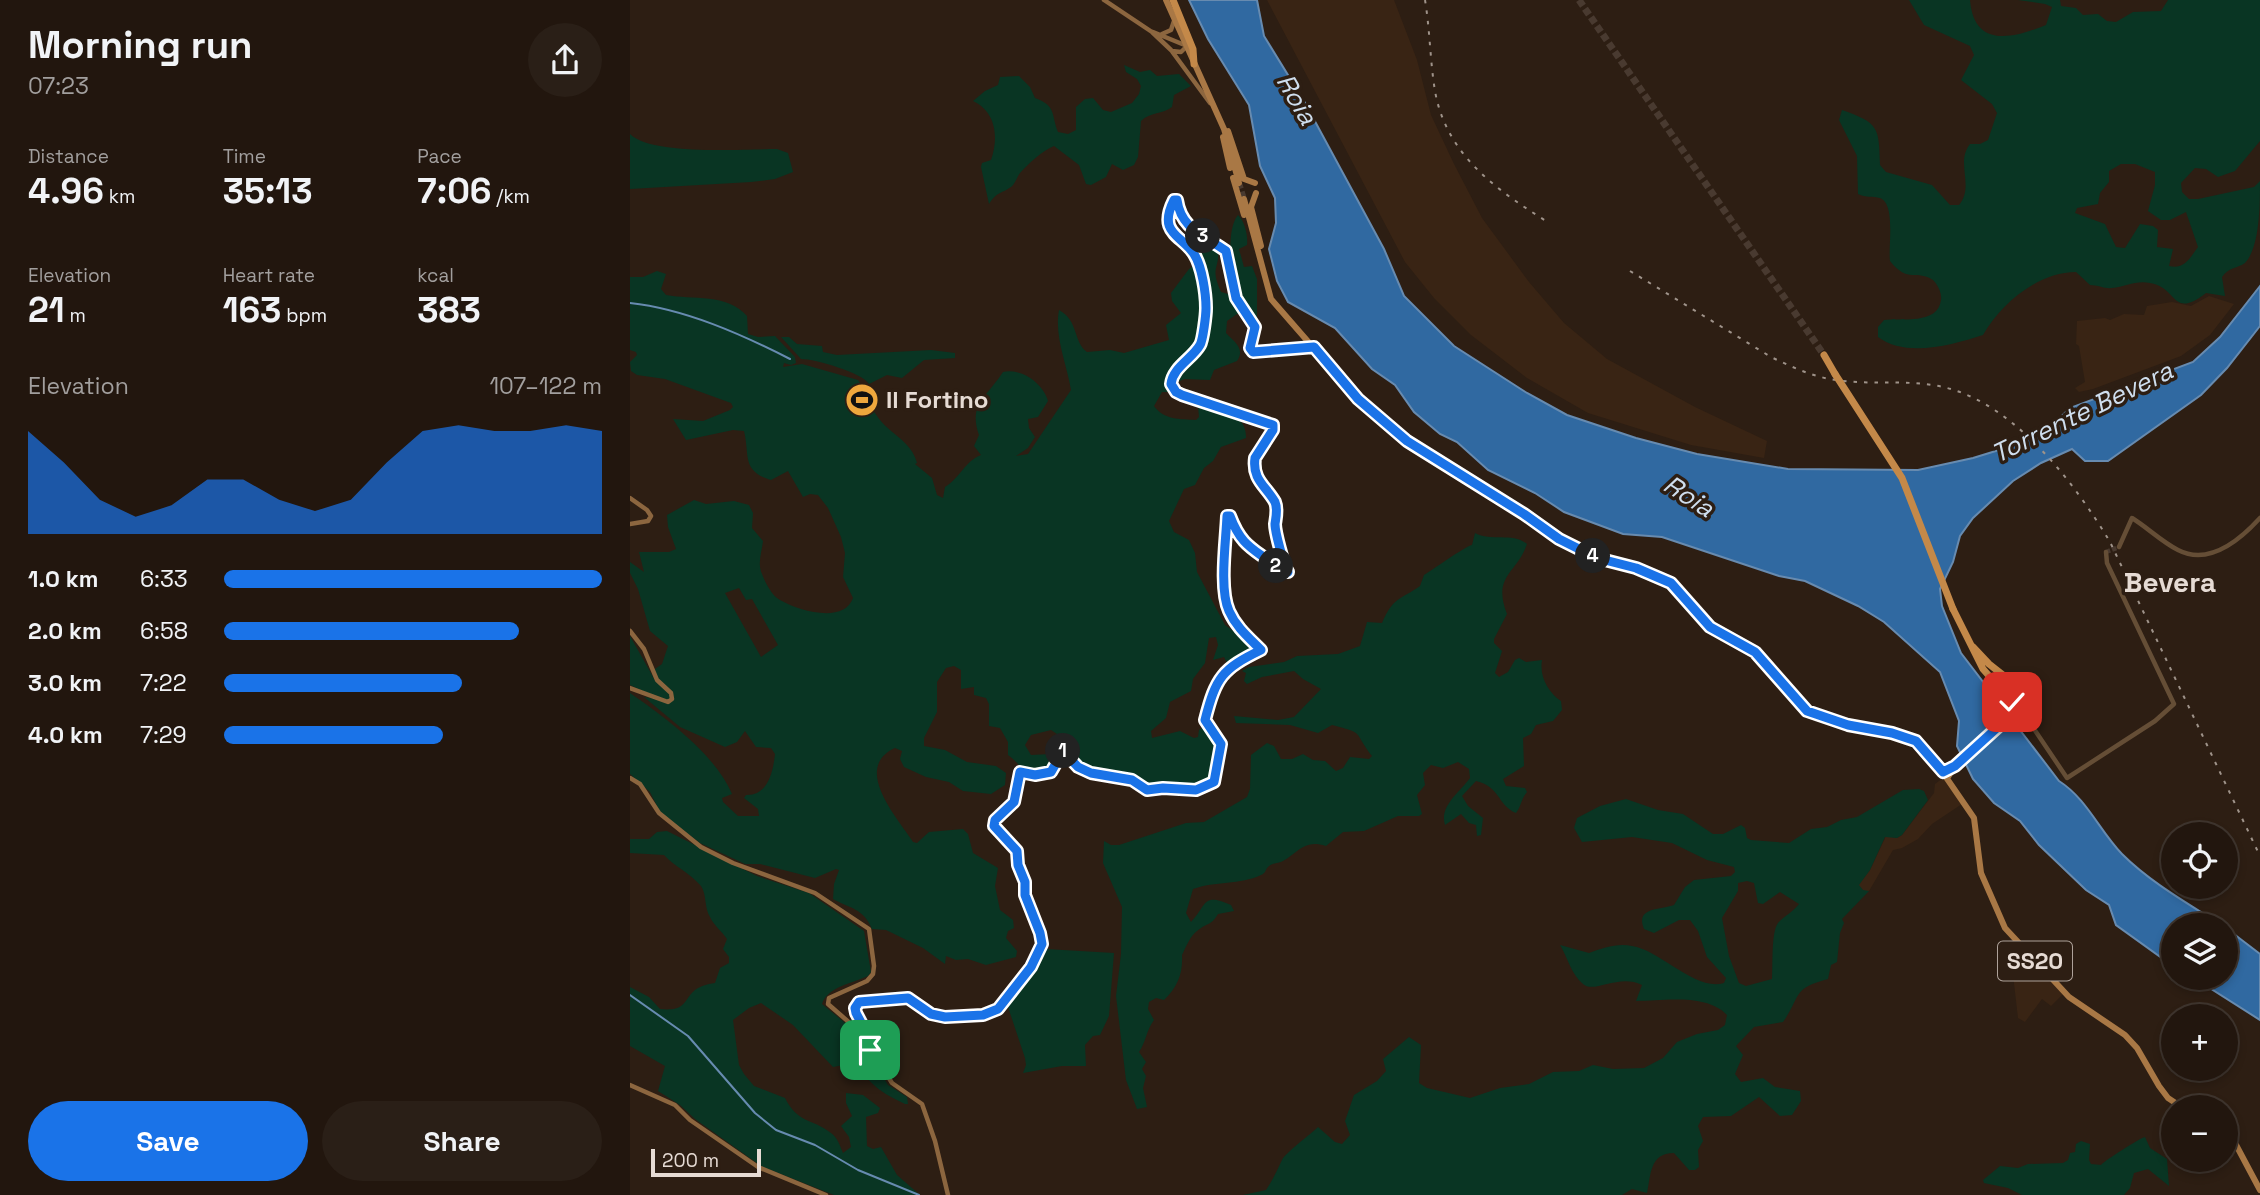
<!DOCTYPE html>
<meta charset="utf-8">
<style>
:root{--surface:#22160e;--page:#2a1f17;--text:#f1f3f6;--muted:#a29f9e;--line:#3f352e;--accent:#1a73e8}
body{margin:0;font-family:"Space Grotesk",sans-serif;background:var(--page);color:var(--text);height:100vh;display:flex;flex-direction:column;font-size:26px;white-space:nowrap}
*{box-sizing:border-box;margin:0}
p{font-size:23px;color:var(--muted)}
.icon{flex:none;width:38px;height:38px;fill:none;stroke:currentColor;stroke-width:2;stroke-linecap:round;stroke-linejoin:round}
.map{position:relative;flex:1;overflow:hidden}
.panel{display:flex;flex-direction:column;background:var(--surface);width:630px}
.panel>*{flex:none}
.buttons{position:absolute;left:1531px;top:822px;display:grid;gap:14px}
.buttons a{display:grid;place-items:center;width:77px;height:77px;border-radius:50%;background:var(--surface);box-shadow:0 4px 10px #0003,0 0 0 2px var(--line);font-size:35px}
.scale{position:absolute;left:21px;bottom:18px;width:110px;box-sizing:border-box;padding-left:7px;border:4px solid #e6dbd4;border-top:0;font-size:19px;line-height:24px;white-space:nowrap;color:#e6dbd4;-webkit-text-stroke:5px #2d1e13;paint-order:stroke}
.pin{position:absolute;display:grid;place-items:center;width:60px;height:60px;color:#fff;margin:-30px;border-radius:14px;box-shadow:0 4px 10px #0006}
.km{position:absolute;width:35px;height:35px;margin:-18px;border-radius:50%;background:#222;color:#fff;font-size:19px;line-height:35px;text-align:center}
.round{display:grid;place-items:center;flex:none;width:74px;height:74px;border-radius:37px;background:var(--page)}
.headline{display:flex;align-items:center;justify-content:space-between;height:119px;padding:0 28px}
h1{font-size:38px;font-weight:700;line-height:52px}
.metrics{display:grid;grid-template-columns:repeat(3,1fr);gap:10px;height:119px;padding:7px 28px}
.metrics div{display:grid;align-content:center}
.metrics b{font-size:35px;font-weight:700}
.metrics small{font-size:19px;font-weight:400}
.metrics p{font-size:19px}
.chart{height:196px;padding:14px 28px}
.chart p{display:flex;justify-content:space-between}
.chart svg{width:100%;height:126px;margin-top:7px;fill:var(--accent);opacity:.7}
.primary-button{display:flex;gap:14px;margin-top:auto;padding:14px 28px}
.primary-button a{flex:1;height:80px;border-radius:42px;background:var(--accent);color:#fff;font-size:28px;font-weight:700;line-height:80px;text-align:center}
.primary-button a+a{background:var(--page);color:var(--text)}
ul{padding:0 28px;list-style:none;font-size:23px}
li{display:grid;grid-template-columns:112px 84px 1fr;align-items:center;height:52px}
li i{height:18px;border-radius:9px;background:var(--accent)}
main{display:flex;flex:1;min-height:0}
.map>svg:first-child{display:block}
.built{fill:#392414}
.green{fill:#093523;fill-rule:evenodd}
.water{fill:#3069a1;stroke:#678bb0;stroke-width:2}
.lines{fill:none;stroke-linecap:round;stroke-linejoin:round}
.stream{stroke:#678bb0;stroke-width:2}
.tertiary-tunnel{stroke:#493a30;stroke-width:4.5;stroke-dasharray:4.5 2;stroke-linecap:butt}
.primary-tunnel{stroke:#493a30;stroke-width:6;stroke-dasharray:6 3;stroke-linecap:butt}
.motorway-tunnel{stroke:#493a30;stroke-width:7;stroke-dasharray:7 3.5;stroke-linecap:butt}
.tertiary{stroke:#654e36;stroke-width:4.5}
.secondary{stroke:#8c663f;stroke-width:4.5}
.primary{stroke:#a97845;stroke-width:6}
.motorway{stroke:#c48949;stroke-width:7}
.rail{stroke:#9f938a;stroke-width:2;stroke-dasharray:3.5 7;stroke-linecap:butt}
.motorway-bridge{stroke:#c48949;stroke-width:7}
.route-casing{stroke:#fff;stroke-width:14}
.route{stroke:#1a73e8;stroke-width:9}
.labels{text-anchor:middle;stroke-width:7;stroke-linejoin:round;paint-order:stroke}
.shield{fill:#2d1e13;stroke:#aea29a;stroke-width:2}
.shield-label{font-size:23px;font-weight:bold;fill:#e6dbd4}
.poi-label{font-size:24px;font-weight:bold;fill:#e6dbd4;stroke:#2d1e13;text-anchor:start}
.water-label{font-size:26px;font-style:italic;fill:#cfdeee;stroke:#2d1e13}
.quarter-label{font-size:28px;font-weight:bold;fill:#e6dbd4;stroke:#2d1e13}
</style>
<main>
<section class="panel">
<div class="headline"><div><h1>Morning run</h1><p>07:23</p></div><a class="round"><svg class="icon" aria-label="share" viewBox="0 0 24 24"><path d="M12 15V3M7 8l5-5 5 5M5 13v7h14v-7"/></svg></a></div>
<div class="metrics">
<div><p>Distance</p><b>4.96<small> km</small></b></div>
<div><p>Time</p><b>35:13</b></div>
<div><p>Pace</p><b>7:06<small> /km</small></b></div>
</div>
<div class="metrics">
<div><p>Elevation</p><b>21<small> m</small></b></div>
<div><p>Heart rate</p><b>163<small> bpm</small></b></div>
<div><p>kcal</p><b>383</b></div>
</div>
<div class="chart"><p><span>Elevation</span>107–122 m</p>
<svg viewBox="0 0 160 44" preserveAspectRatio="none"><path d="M0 44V8L10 19L20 32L30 38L40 34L50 25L60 25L70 32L80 36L90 32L100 19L110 8L120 6L130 8L140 8L150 6L160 8V44z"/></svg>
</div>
<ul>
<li><b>1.0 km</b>6:33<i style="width:100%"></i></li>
<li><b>2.0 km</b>6:58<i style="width:78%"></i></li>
<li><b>3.0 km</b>7:22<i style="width:63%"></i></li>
<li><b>4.0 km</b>7:29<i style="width:58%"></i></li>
</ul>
<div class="primary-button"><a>Save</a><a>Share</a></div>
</section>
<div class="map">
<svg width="1630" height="1195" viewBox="0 0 1630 1195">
<rect width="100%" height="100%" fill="#2d1e13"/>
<path class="built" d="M637,0H764L787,60L801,115L824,164L852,218L899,282L934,323L977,359L1065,407L1137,441L1134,458L1061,445L958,413L897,378L841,335L804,298L775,262Z
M1579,296L1604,304L1580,335L1551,356L1463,389L1449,392L1445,388L1455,382L1449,346L1446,344L1447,321L1475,318L1480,320L1494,314L1514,315L1517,306L1542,302L1561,306Z
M1313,778L1332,804L1302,824L1288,839L1272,848L1263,850L1239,891H1233L1228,885L1240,870L1256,836L1267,838L1272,835L1304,793L1305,784Z
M1379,940L1433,994L1421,1006L1412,999L1395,1022L1388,1018Z"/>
<path class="green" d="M1279,0H1340C1344,49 1384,38 1416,25L1422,7L1415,4L1388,0H1430L1431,6L1446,8L1453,15L1468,14L1477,21L1486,22L1503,12L1531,11L1538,0H1630V141L1605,171L1588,177L1576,169L1565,168L1551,183L1552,192L1559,199H1568L1624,187L1630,181C1630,205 1630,247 1615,263C1606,269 1599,267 1592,277L1595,296L1576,293C1541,320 1548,287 1520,283C1506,280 1495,287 1482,288C1475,289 1468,285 1460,285L1446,272C1408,272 1371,304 1353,335C1322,345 1276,358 1248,337V327L1254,320C1271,318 1308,325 1311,300C1312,293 1308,285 1303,280C1287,269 1278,284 1260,261C1258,246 1266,204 1250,198C1243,196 1236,198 1228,194L1227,156L1209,120L1212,110C1249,123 1249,127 1250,165L1256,172L1302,185L1320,205H1329C1345,186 1325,163 1340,144H1350L1358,140L1367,113L1362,104L1331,80L1344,55L1340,46L1294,25ZM1491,164H1505L1525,172V185L1518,211L1531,220H1540L1556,212L1568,247C1560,258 1554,270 1539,266L1543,249L1527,247L1528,230L1523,226L1510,224L1495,248L1486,247L1475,224L1445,213L1447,208L1468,204L1470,193L1479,182V171Z
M494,65L510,72L520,70L527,76L549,74L561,86L544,95L542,107C533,114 520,112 511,121L508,157L504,165L493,170L482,164L476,177L461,185L456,184L449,165L424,146C412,151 398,164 390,173C387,177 385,184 381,187C369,195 368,191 359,204L351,167L352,163L361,160C369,137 366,112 343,101L355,91L368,85L370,77L389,76L400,87L405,98C427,106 421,115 428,132L438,134L446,130V107L455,99L463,98L473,110L481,112L502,103L509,94L511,86L507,79L496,72Z
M0,134C22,156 114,149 147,149L158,153L163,172L145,179L121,182L0,189Z
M608,215C615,222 618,235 617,245L609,249L614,267L622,266L627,279V319L623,321L616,312L607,314L597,321L596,333C603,341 616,348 607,361L584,370L580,380L555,379L547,382L543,392H532L524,406C534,420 550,419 566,420L569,417L568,406C587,412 617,411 616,438L591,447L583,461L574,468L565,485L554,489L539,521L544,532L559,540L565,553L567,572L595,625L626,648L597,663L594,657L583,660L588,645L586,637L579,638L575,663L563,679L561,691L540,702L536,718L521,731L522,738L550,731L564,738L568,737L569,730L576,725L589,743L581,781L567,788L536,785L519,787L503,777L450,767L433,748L427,734L421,730L401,735L395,745L401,755L421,754L424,761L419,770C393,780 393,765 378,755V742L370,728L359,726V704L356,698L344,695V687L331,689V670L324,666L316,668L307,682V712L294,738V746L315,750L337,762L366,766L376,773L375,785L361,794L333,791L319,782L296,777L274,767L270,759L272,751L265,748C221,768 269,820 283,842L287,843L299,832L333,829L338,834L343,853L368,868L365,886L370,910L383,920L384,928L378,931L376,938L387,951L386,957L356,965L338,959L326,960L316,956L315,964L293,948L256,930L242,929C233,908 221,909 203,899L204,884L209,870L206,869L185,878L130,864H115L70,843L30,812L20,792L0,774V693C35,717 85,754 102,794L92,798L93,802L108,816H129L128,809L114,798L116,795C138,796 143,772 145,754L141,748L126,747L115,731L107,742L95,747L50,727L14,697L29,699L0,685V636L26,682L25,669L32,664L38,646L20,631L8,589L0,573V562L14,572L9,552H39L46,549L38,527L37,515L64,500L76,504L104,501L119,505L123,513L122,528L133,541C132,551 127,564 132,574C135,582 142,596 150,600C169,611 214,624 223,598L213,577L215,553L211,537L198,508L188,495L180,494L173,497L158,471L141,480C111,471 120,455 114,431L103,430L56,440L43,419L73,421L100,410L103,407L101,403L35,379L7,375L1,371L0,362L7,355L6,352L0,350V277H13L27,271L36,274L31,289L36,295C63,300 97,293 117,316L118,334L128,337L145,336L165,357L166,363L161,365L154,363L153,367L172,364L228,380C237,391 239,405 247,416C259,434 282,441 287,463L285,464L302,478L307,495L313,498L315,487C330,478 335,461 351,455L344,446L349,435C338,404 357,397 373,372C391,368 413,383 418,401L408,417L398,419L399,428L405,437L398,448L386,456L398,454L441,390C437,365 424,336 429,310C449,321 443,342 457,352L480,350L494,353L539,340L536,325L551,313L542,301L541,293L559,269L570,261L567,251L571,244L579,243C591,251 589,256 586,268C584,276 588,285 591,292L598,294L604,288C601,270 596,229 608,215ZM109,588L116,600L122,599L148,645L131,657L95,593Z
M151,337H159L167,344L192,346L193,352L207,355L301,350L325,353V358L294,360L272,378L257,375L239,384C233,373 185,359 171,359Z
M845,533C861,542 883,532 897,544C887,574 862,575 877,614L864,639V643L872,651L865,673L869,677L878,672L885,660L889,658L896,662L912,660C909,677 919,693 931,701L932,710L923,721L906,725L901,734L893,738L894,766L873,779L876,786L895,788L897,792C891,799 891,807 886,813C867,805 871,787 846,781L832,796L838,806L853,818L851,835L847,836L846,825L839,823L831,814L815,825C809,806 830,792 840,778L839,769L828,762L813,768L801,765L793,773L795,785L787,795L792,814L789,816H768L734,831L713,832L696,846C674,839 669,852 653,861C648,864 643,862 638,867C635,870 636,873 631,875C610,885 585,881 563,889L556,913L561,922C577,905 572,892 601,905L604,911L588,914C581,926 578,922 567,931C560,936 556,947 552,955C553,973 548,987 534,1000L526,998L519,1002L518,1009L524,1020C516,1031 516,1042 509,1052L516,1062L512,1069L516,1076L513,1088L517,1107L507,1109L496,1080L486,996L491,954L492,907L473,863L474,841L481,845H489L556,823L574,822L617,797L620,789L621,755L637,743L644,746L651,759H662L673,754L683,760L695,761L706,771L713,768L720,757L739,759L742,756C722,730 736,734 702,725L688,733L660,725L606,723L604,716L648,720L664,717L691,689L673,679L664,671L632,677L617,684L614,681L616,673L612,671L619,667L654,662L667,656L708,654L730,646L737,622L752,623C763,597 770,600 790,586L794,575C804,569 834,547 842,545Z
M1289,789L1294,791L1298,800L1272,835L1267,838L1255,837L1240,870L1229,885L1233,890L1239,891L1212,919L1214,923L1210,933L1207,962L1201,965L1198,979C1161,989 1172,995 1153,1022L1124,1027L1106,1046L1113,1055L1105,1074L1111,1082L1133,1078L1145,1087L1170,1091L1171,1101L1162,1115L1150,1116L1129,1097L1101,1116L1073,1117L1068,1126L1073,1141L1068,1150L1069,1167L1065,1170H1059L1044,1153C1019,1153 1021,1176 1017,1193L1002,1189L992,1195H613L636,1190C643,1180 647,1170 652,1160C655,1153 681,1134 688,1127L705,1142L712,1144L720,1135L715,1121L724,1095L747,1081L756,1071L753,1059L779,1037L791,1045L789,1083L797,1088L840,1098L870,1088L899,1084L923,1072L949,1071L963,1065L983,1069L1014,1068L1033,1058L1047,1042L1067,1034L1088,1030L1095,1025L1097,1015C1076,993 1033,1001 1006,1001L1012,985C989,973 964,994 953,984C941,974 938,958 930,945L959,953C973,948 987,943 1002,946C1030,950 1066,992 1094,983L1096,978L1077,957L1068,931L1060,920H1049L1024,933L1014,929C1005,907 1030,910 1044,905L1055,887L1064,880L1101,876L1105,872L1104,867L1077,860L1042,843L1002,837L952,842L944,828L947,818L970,806L996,799L1028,810L1053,814L1083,834H1093L1111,825L1115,828L1117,838L1121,840L1159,843L1181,829L1197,827L1211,820L1227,817L1273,790ZM1117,881L1124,883L1128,903L1133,904L1150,892L1169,904C1163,912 1154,916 1148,923C1141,932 1143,966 1142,979L1116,986L1109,983L1099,956L1092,918L1108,891V883Z
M37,831L127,876L179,893L234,931L241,972L238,976C223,983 197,987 192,1004L225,1031L258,1085L277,1097L278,1104H275C267,1100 258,1096 250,1090C233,1077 227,1061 203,1067L163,1025L131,1003L119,1008L103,1020L109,1065L114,1074L124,1086L155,1098C168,1124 182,1118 201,1133C208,1138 210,1146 213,1153L221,1147L219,1137L211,1126L222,1116L216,1103V1093L233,1095L250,1108L248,1113L236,1117L237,1146L243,1149L251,1147L267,1175L290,1195H204L131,1166L65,1119L50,1105L28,1091L35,1066L0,1046V987L19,997L30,1009C67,1013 47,988 85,983L90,968L99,963V957L93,949L97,939C92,931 84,926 80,917C74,907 77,895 71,886C59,872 45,867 34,855L0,853V839H19L27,832Z
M416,949L484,953L479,1016L470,1035L463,1036L455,1045L456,1066H432L393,1073L396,1065L395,1058L376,1001L408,968Z
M1515,1137L1520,1148L1537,1159L1539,1186L1518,1169L1504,1173L1500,1188L1494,1195H1392L1378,1188L1354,1183L1353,1180L1370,1166L1388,1168L1398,1164L1433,1163L1438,1160L1440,1153L1445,1152L1446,1144L1451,1141L1460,1144L1459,1160L1461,1164L1471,1165C1474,1161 1510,1138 1515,1137Z"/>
<path class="water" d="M559,0H627L634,36L674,101L754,249L774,296L824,346L897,393L937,415L1006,438L1067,454L1158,469L1288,470L1343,458L1382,446L1421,426L1440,408L1563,362L1590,337L1630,286V326L1597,368L1571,395L1478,461H1455L1442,449L1411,463L1383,481L1343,518L1330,536L1323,562L1310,589L1312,606L1331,653L1429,781C1457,799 1469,830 1492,854C1521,883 1559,904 1593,926H1544L1543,966L1486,925L1479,905L1456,890L1409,845L1390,821L1364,803L1343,779L1327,746L1329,721L1310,672L1254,622L1228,606L1175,581L1149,576L1032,537L993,534L934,512L905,493L858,470L827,442L810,434L784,412L765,385L742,369L705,328L658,302L647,281L639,249L646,223L645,198L630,166L619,105L578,39Z
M1596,928L1630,954V1020L1564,978H1596Z"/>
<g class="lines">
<path class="stream" d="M0,303C55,309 111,334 160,359
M0,995L58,1036L125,1113L146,1130L185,1145L228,1170L289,1195"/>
<path class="tertiary-tunnel" d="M1476,552L1489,547"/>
<path class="primary-tunnel" d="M609,183L614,199"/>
<path class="motorway-tunnel" d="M949,0L1194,355"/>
<path class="tertiary" d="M1489,547L1502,518C1518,528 1532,542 1548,550C1579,566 1610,540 1630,518
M1396,717L1437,778L1525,721L1544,704L1477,563L1476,552"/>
<path class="secondary" d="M474,0L522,32L541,50L580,103
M523,32L557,46L551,52L542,51
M532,34L541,30L544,21
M0,498L17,510L21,516L18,521L0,524
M0,631L14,649L27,680L41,693L42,699L38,702L0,688
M0,778L10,784L29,813L71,847L103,863L185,893L239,929L244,966L243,974L237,981L199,998L198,1004L229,1031L262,1083L292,1104L305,1141L318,1195
M245,1057L247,1053L226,1013L225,1008L229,1002L278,998L301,1014L315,1017L353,1015L368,1009L401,967L411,949L410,933L395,895V882L388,865L387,851L364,826L365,820L384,802L390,773L417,774L423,770L433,751L452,771L502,780L517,790L533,788L566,791L584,782L591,744L575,720C585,677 592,668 631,650C625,645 619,640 614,635C585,602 596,555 597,516H600C613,551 629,549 652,572H658C654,566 645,533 645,526C645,518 648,512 645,504C639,489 622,482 624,462C625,451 637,439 643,430V425L552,395L546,392L541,384C542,367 561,359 569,346C573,340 576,316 576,309C576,298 570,265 565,256C551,230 534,245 542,201L547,200C550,229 574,236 596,251L606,298L625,327L622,350L625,352L683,347
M0,1085L45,1105L60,1120L128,1167L196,1195"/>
<path class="primary" d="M536,0L594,129L609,183
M598,131L614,179L625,183
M593,137L600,168
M603,178L614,215
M626,193L621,207L631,246
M614,199L641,299L728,399L752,421L777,441L894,514L929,539L967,558L1006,568L1041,583L1080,627L1125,652L1177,711L1218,725L1274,736L1298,751L1344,818L1351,873L1375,928L1439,997L1495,1035L1507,1048L1529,1086L1538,1098L1553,1108
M1318,777L1325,766L1380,716L1385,692H1396L1408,708L1406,715L1401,718L1388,714L1380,716
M1596,1126L1630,1190"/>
<path class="motorway" d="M543,0L563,49L564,64
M1194,355L1205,374
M1323,609L1353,669L1382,702
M1343,647L1359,664L1392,690"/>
<path class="rail" d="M795,0C800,30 800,61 805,91C816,154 865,189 916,221
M1000,271L1141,357C1162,367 1183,377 1206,380C1238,385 1270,380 1302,385C1378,395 1443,480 1480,542L1630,856"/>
<path class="motorway-bridge" d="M1205,374L1272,478L1323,609"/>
</g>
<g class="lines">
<defs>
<path id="route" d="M240,1050L245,1057L247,1053L226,1013L225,1008L229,1002L278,998L301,1014L315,1017L353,1015L368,1009L401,967L412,944L410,933L395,895V882L388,865L387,851L364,826L365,820L384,802L390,772L405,775L421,772L433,751L448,767L461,773L502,780L517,790L533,788L566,790L584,782L591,744L575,720C586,677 592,669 631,650C618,637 606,627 599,611C589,589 596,541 597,516H600C613,551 628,549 652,572H658C654,566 645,532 645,524C646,517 648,509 645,502C636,486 622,480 625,458L643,430V425L552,395L546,392L541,384C543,367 562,359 570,345C573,340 576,315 576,308C576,294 572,266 564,254C552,235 527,234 544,200H547C551,229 574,235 596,251L606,298L625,327L620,348L623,352L684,347L728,399L777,441L894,514L929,539L967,558L1006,568L1041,583L1080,627L1125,652L1177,711L1218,725L1262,733L1286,741L1313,772L1325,766L1380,716L1382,702"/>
</defs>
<use href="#route" class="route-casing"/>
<use href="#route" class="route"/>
</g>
<defs>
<symbol id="stadium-disc" viewBox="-11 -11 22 22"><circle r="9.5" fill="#eea73d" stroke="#2d1e13"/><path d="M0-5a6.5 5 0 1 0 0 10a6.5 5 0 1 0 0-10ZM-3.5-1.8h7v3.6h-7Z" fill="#111"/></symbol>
</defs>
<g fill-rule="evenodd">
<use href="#stadium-disc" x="213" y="381" width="38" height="38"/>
</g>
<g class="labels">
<rect class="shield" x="1368" y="941.5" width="74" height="39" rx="5"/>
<g class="shield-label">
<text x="1405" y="969">SS20</text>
</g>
<g class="poi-label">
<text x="256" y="408">Il Fortino</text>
</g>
<g class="water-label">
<text transform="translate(667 99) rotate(60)" y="9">Roia</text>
<text transform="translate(1452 412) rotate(-26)" y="9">Torrente Bevera</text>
<text transform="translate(1059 496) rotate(33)" y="9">Roia</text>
</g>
<g class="quarter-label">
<text x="1540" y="592">Bevera</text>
</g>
</g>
</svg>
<div class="buttons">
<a><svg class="icon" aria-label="locate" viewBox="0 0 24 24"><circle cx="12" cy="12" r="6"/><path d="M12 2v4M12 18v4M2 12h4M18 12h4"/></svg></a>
<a><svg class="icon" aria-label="layers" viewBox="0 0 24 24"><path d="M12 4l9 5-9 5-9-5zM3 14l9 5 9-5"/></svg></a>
<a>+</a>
<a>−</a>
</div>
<div class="scale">200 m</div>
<div class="pin" style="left:240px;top:1050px;background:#1e9e55"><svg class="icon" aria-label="arrive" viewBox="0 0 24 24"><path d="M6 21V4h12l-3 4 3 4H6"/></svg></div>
<div class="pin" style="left:1382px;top:702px;background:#d93025"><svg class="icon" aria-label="check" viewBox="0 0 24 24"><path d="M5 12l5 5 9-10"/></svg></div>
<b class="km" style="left:433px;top:751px">1</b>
<b class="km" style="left:646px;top:566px">2</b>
<b class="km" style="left:573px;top:236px">3</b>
<b class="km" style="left:963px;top:556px">4</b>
</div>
</main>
